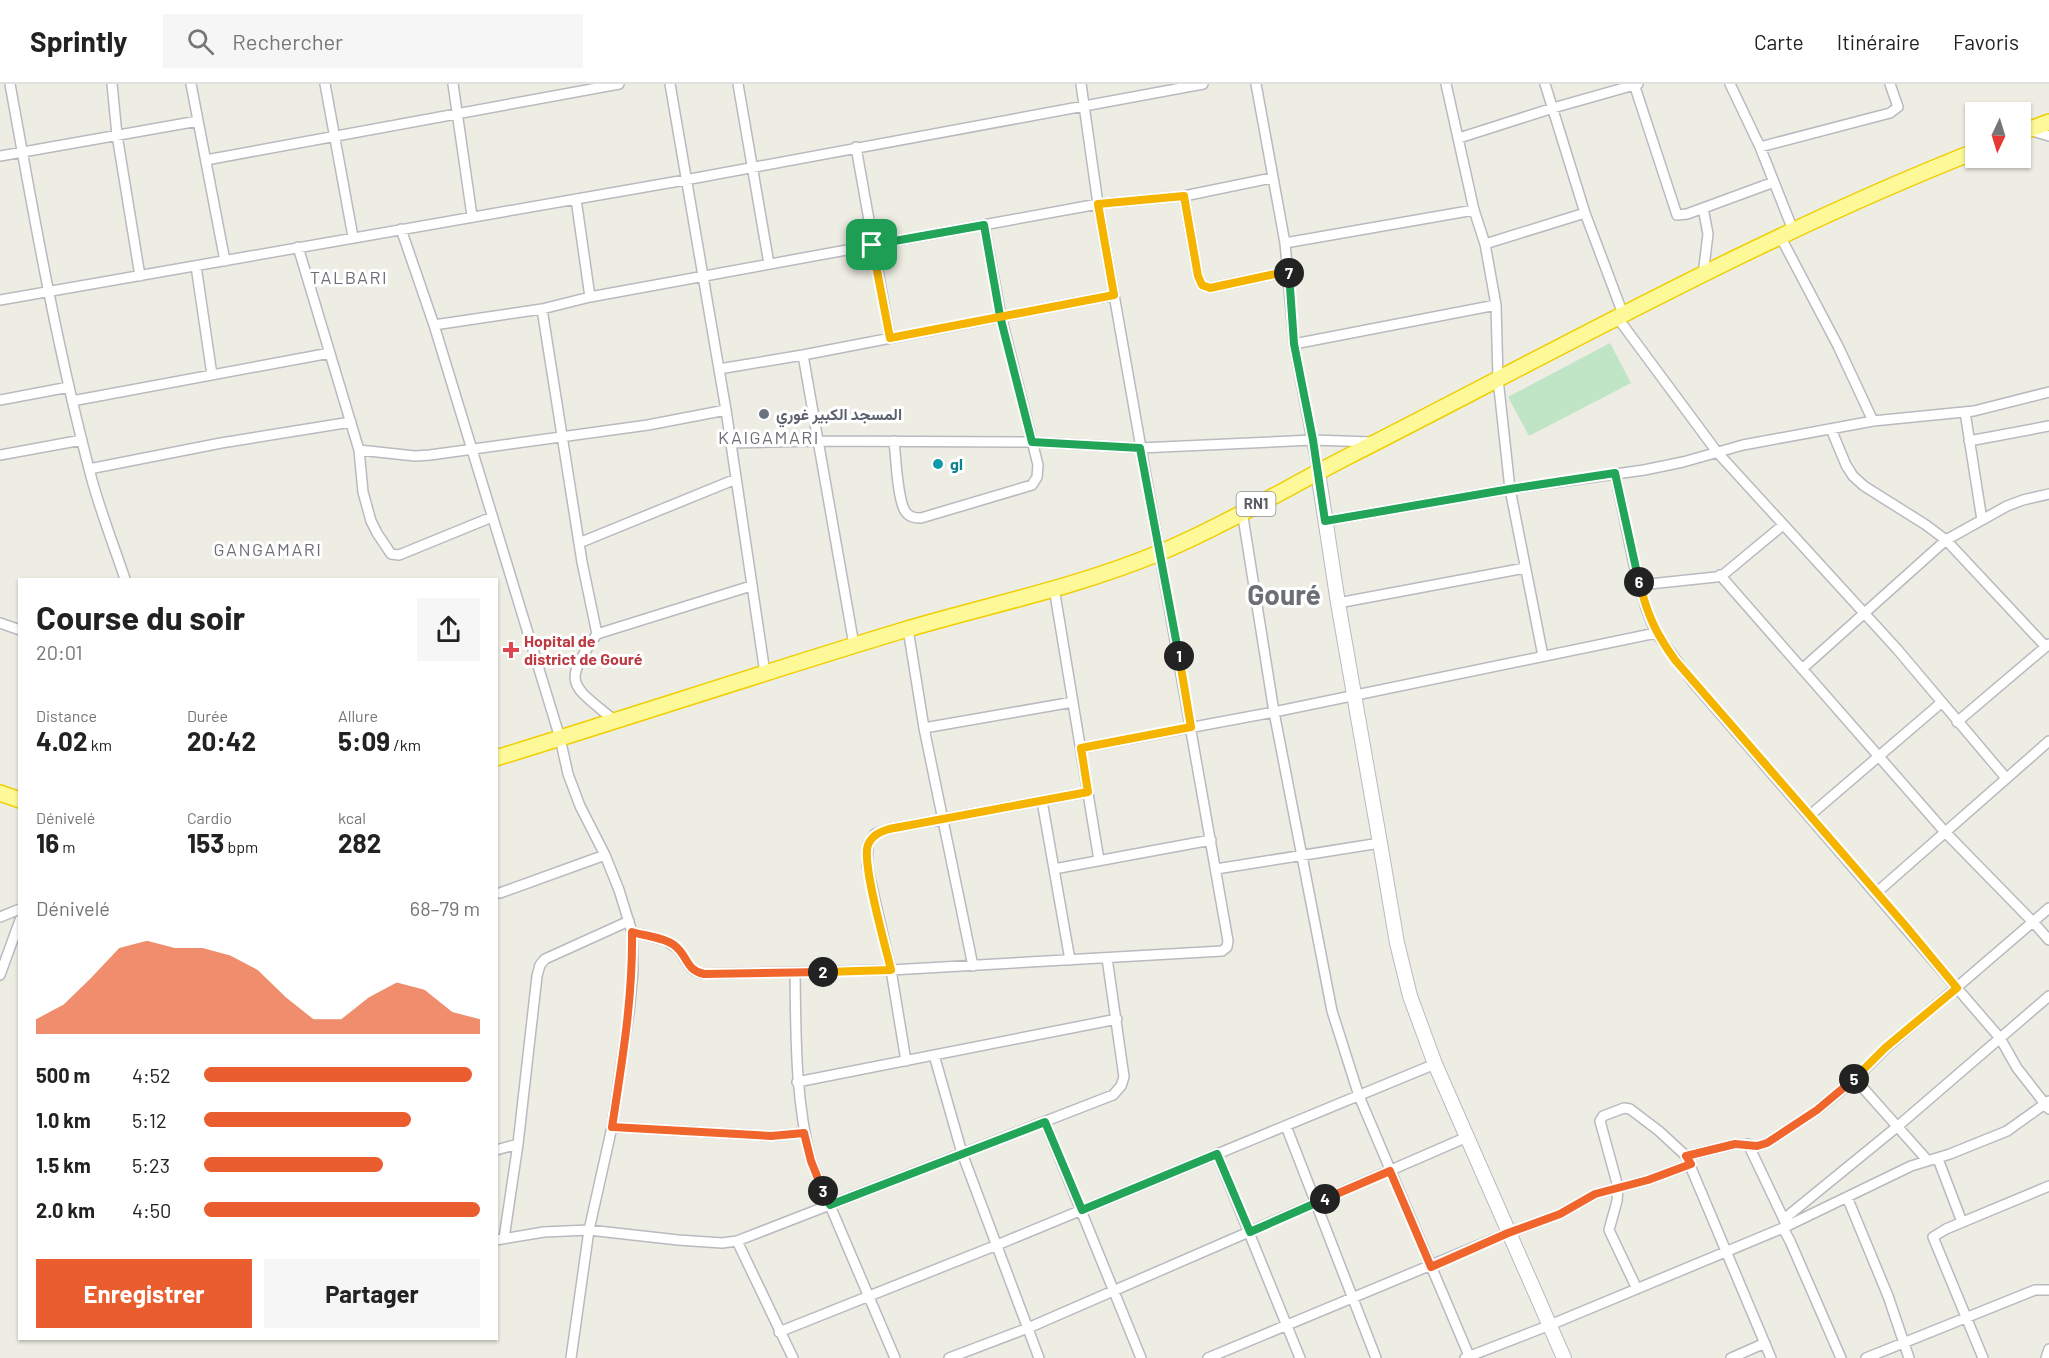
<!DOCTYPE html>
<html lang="fr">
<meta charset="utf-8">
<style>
:root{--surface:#fff;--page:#f6f6f6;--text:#222;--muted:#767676;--line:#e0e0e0;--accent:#e95d2e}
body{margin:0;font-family:Barlow,Vazirmatn,sans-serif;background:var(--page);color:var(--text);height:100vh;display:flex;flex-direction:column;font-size:22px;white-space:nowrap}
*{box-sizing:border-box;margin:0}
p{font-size:20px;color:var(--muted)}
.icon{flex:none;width:33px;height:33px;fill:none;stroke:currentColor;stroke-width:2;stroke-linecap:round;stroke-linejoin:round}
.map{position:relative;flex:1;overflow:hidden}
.panel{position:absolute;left:18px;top:494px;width:480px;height:762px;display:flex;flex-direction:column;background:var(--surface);border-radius:0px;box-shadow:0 2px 4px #0004}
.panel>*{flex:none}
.needle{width:39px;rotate:184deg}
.tools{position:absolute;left:1965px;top:18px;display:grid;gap:12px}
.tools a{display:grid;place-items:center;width:66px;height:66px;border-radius:0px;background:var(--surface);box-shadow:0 2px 4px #0004;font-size:30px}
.pin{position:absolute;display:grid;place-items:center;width:51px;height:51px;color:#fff;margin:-26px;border-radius:12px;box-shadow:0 3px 9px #0006}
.km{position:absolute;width:30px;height:30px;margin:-15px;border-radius:50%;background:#222;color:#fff;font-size:16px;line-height:30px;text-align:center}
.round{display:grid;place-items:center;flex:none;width:63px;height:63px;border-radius:0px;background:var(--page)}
.head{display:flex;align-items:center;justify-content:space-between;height:102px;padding:0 18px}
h1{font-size:33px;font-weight:700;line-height:45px}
.stats{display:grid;grid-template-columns:repeat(3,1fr);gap:9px;height:102px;padding:6px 18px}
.stats div{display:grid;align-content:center}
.stats b{font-size:26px;font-weight:700}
.stats small{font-size:16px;font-weight:400}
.stats p{font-size:16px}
.chart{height:168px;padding:12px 18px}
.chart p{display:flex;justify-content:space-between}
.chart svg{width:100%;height:108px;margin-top:6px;fill:var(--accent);opacity:.7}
.cta{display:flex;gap:12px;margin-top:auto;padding:12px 18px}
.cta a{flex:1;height:69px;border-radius:0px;background:var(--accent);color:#fff;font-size:24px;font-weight:700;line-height:69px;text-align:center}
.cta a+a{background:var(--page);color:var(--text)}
ul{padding:0 18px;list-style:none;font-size:20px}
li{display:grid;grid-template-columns:96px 72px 1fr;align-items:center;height:45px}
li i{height:15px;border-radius:8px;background:var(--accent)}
header{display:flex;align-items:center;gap:36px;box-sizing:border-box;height:84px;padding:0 30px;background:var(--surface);border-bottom:2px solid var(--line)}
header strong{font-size:28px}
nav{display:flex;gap:33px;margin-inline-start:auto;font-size:21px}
.search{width:420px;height:54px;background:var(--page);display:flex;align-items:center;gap:15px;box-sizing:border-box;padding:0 21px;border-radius:0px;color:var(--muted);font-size:22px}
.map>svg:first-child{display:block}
.green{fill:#bfe5c6}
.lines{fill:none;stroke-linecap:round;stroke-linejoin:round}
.minor-casing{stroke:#b8babf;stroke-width:12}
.secondary-casing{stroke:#b8bac1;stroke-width:16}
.trunk-casing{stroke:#f0ce01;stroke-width:18}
.minor{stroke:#fff;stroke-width:9}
.secondary{stroke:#fff;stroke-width:14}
.trunk{stroke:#fdf999;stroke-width:15}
.split-1-casing{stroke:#fff;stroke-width:12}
.split-2-casing{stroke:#fff;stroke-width:12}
.split-3-casing{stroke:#fff;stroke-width:12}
.split-4-casing{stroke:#fff;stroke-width:12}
.split-5-casing{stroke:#fff;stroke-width:12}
.split-6-casing{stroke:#fff;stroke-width:12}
.split-7-casing{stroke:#fff;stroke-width:12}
.split-8-casing{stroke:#fff;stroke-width:12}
.split-1{stroke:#22a559;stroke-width:8}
.split-2{stroke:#f5b400;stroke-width:8}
.split-3{stroke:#f0652b;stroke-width:8}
.split-4{stroke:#22a559;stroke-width:8}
.split-5{stroke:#f0652b;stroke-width:8}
.split-6{stroke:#f5b400;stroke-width:8}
.split-7{stroke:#22a559;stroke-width:8}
.split-8{stroke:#f5b400;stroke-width:8}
.worship-dot{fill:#6b7280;stroke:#fff;stroke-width:2}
.culture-dot{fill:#0f9aa8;stroke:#fff;stroke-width:2}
.health-dot{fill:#e0444e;stroke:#fff;stroke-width:2}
.labels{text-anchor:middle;stroke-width:6;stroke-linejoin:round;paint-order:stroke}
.shield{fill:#fff;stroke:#8c8e92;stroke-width:1.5}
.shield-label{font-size:15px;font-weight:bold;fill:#5b5d64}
.worship-label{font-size:16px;font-weight:bold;fill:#5b616d;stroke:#fff;text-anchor:start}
.culture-label{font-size:16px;font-weight:bold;fill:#0d838f;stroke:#fff;text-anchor:start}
.health-label{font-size:16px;font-weight:bold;fill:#be3a42;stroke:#fff;text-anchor:start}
.neighbourhood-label{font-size:18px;letter-spacing:1.5px;fill:#6c6f76;stroke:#fff}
.town-label{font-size:28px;font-weight:bold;fill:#6c6f76;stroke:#fff}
</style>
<header>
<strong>Sprintly</strong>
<div class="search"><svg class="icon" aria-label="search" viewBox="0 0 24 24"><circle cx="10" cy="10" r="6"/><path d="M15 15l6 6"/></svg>Rechercher</div>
<nav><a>Carte</a><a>Itinéraire</a><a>Favoris</a></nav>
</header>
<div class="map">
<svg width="2049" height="1274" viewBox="0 0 2049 1274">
<rect width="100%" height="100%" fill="#eeede3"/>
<path class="green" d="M1610,259L1631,299L1529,352L1508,313Z"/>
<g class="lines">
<defs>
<path id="minor" d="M10,0C34,133 57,265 92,396C101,429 114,462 125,495
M112,0L117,51L140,192
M191,0L225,177
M325,0L353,153
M453,0L472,132
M670,0L726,326L765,589
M738,0L769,180
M1256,0L1285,159L1294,260L1318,388
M1446,0L1474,126L1485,160L1496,221L1498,295L1510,405L1543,572
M1545,0L1585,129L1623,230
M1634,0L1677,131L1687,130L1774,98
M1730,0L1760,63L1793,146
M2029,46L2049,52
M1459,54L1553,24L1638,0
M856,63L890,254
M1760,63L1890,29L1898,23L1890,0
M0,72L198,37
M206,76L619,0
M1184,112L1198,192L1202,201L1210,204L1289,187
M576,115L590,213
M1703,124L1708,150L1703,191
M401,145L434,241L560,654L568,690L580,722L605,771L619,806L632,848L633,888L629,928L612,1043L589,1146L571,1274
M1780,152L1838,262L1873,337
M1285,159L1474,126
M1485,160L1585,129
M298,163L359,366L363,408L371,437L377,449L391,470L399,471L492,433
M196,182L212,291
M0,216L685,96L1203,0
M542,225L582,478L597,550C561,601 571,600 615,637
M1617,233L1717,368L1897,565L2006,694
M434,241L542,225L590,213L1098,120L1184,112L1272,94
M1294,260L1496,221
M803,271L854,561
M719,285L803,271L1114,211
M0,316L69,303
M72,317L330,269
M1965,328L1982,436
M1831,345L1846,381L1853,392L1864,402L1926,441L1946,456L2046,563
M894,357C896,373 897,413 905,427C909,433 914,434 921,434L1032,401L1037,393L1038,381L1001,232L984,141
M1969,357L2049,342
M730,359L817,357L1032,358L1140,364L1313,356L1371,358
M359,366L415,372L430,371L648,341L726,326
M0,371L82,356
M89,385L221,359L351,338
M1615,389L1634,481L1646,524L1656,549L1692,597L2000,954L2017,984L2049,1025
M1242,427L1274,628L1332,927L1359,1012L1470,1274
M1325,437L1510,405L1644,386L1683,378L1743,361L1873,337L1974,327L2049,308
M579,459L736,395
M1720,491L1945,748L2034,839L2049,856
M1640,501L1716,493L1724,490L1783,441
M1054,504L1099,776
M1338,519L1525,484
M0,539L20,546
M908,545L924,644L973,882
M597,550L751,502
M1802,585L1946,456L2007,422L2023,416L2049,410
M1957,638L2049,560
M924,644L1073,618
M1081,664L1274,628L1656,549
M1042,717L1070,876
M1809,732L1941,619
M1054,785L1211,756
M1216,785L1380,759
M500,809L605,771
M1876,809L2049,657
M0,833L20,825
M632,848C645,852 663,853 674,862C688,871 684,886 704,890L891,886L1222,867L1227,863L1228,857L1098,120L1081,0
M795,889C796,954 795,1013 811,1077L895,1274
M0,891L20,836
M934,971L962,1069L1039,1274
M906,977L891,886L867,781L868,760L875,750L889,745L1088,708
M1855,995L1928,1077
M797,998L1117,935
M1045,1038L1141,1274
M1286,1042L1376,1274
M612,1043L771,1052L804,1049
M1748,1060L1786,1140
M496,1066L518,1060
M1217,1070L1300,1274
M1686,1072L1735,1060L1757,1062L1767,1059L1817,1026L1855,995L1885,965L2049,824
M1938,1075L1962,1138
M1847,1113L1888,1212L1909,1274
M1784,1135L1898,1042L2049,912
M1783,1144L1790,1157L1841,1274
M504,1154L518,1060L537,892L540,881L545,875L629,837
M496,1156L544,1148L589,1146L678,1156L722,1159L737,1157L1113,1011L1121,1002L1124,993L1107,874
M737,1157L793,1274
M1637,1205L1609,1146L1617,1117L1618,1103L1600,1037L1603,1032L1624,1024L1630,1025L1659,1047L1686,1072L1771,1274
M779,1248L997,1161L1435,980
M949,1274L1028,1244L1467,1053
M1208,1274L1508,1149L1560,1130L1595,1110L1648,1096L1691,1080
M1465,1274L1550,1241L1783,1144L1911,1082L1950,1070L2007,1047L2049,1017
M1731,1274L1765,1259
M1866,1274L2035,1206H2049
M1983,1274L1933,1153L1946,1145L2049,1102
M2046,1274L2049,1265"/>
<path id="secondary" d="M1318,388L1338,519L1380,759L1397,859L1410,912L1435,980L1564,1274"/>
<path id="trunk" d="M2020,49L2049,38
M496,674C633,632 768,587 904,546C989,521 1077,503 1159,469C1223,442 1283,406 1345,374C1554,268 1758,153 1976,67
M0,709L20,716"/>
</defs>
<use href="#minor" class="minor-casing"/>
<use href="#secondary" class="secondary-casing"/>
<use href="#trunk" class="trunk-casing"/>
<use href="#minor" class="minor"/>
<use href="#secondary" class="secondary"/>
<use href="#trunk" class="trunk"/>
</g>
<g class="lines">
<defs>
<path id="split-1" d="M872,161L984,141L1000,232L1032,358L1140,364L1179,572"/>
<path id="split-2" d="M823,888L891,886C886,864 861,778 868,761C872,751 880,748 889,745L1088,708L1081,664L1191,643L1179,572"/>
<path id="split-3" d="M823,888L704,890C685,886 688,871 674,861C663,853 645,852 632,848C633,914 622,978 612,1043L771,1052L804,1049L811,1077L823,1107"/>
<path id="split-4" d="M823,1107L830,1121L1045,1038L1082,1126L1217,1070L1250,1148L1325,1115"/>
<path id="split-5" d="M1325,1115L1390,1087L1431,1183L1508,1149L1560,1130L1595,1110L1648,1096L1691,1080L1686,1072L1735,1060L1757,1062L1767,1059L1817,1026L1854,995"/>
<path id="split-6" d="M1639,498C1648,532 1655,548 1675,576L1904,840L1957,904L1885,964L1854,995"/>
<path id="split-7" d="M1289,189L1294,260L1313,356L1325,437L1510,405L1615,389L1639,498"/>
<path id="split-8" d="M872,161L890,254L1114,211L1098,120L1184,112L1198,192L1202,201L1210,204L1289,187V189"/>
</defs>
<use href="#split-1" class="split-1-casing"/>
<use href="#split-2" class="split-2-casing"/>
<use href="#split-3" class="split-3-casing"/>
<use href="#split-4" class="split-4-casing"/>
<use href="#split-5" class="split-5-casing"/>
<use href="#split-6" class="split-6-casing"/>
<use href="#split-7" class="split-7-casing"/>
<use href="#split-8" class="split-8-casing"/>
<use href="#split-1" class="split-1"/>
<use href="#split-2" class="split-2"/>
<use href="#split-3" class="split-3"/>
<use href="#split-4" class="split-4"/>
<use href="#split-5" class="split-5"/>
<use href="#split-6" class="split-6"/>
<use href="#split-7" class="split-7"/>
<use href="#split-8" class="split-8"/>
</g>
<circle class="worship-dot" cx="764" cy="330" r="6"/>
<circle class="culture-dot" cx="938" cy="380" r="6"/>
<path class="health-dot" d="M508 557h6v6h6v6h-6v6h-6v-6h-6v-6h6z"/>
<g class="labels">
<rect class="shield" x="1236.5" y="408" width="39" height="24" rx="4.5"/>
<g class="shield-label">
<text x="1256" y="425">RN1</text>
</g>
<g class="worship-label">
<text x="776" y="336">المسجد الكبير غوري</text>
</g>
<g class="culture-label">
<text x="950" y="386">gl</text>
</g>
<g class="health-label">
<text x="524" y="563">Hopital de<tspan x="524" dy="18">district de Gouré</tspan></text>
</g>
<g class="neighbourhood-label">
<text x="349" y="200">TALBARI</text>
<text x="769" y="360">KAIGAMARI</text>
<text x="268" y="472">GANGAMARI</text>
</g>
<g class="town-label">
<text x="1284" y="521">Gouré</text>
</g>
</g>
</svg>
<div class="tools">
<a><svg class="needle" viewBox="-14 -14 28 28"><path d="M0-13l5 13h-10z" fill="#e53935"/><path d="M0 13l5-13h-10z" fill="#767676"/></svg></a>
</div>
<div class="pin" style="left:872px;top:161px;background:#1e9e55"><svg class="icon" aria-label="arrive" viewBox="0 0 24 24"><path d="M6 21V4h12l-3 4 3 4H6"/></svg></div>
<b class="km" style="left:1179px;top:572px">1</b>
<b class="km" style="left:823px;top:888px">2</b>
<b class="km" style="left:823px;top:1107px">3</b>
<b class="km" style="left:1325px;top:1115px">4</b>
<b class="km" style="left:1854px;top:995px">5</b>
<b class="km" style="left:1639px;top:498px">6</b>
<b class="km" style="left:1289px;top:189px">7</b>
<section class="panel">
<div class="head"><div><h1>Course du soir</h1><p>20:01</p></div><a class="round"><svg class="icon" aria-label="share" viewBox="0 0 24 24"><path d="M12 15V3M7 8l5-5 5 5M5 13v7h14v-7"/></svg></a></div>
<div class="stats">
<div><p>Distance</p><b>4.02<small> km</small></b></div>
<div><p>Durée</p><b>20:42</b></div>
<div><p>Allure</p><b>5:09<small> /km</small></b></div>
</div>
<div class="stats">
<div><p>Dénivelé</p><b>16<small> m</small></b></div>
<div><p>Cardio</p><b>153<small> bpm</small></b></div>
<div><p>kcal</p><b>282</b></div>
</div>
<div class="chart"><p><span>Dénivelé</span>68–79 m</p>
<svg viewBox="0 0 160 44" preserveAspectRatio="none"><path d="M0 44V38L10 32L20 21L30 9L40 6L50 9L60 9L70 12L80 18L90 29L100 38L110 38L120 29L130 23L140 26L150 35L160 38V44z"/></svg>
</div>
<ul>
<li><b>500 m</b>4:52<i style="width:97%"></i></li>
<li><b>1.0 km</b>5:12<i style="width:75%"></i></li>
<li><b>1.5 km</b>5:23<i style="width:65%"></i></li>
<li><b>2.0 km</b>4:50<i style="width:100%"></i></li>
</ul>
<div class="cta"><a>Enregistrer</a><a>Partager</a></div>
</section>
</div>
